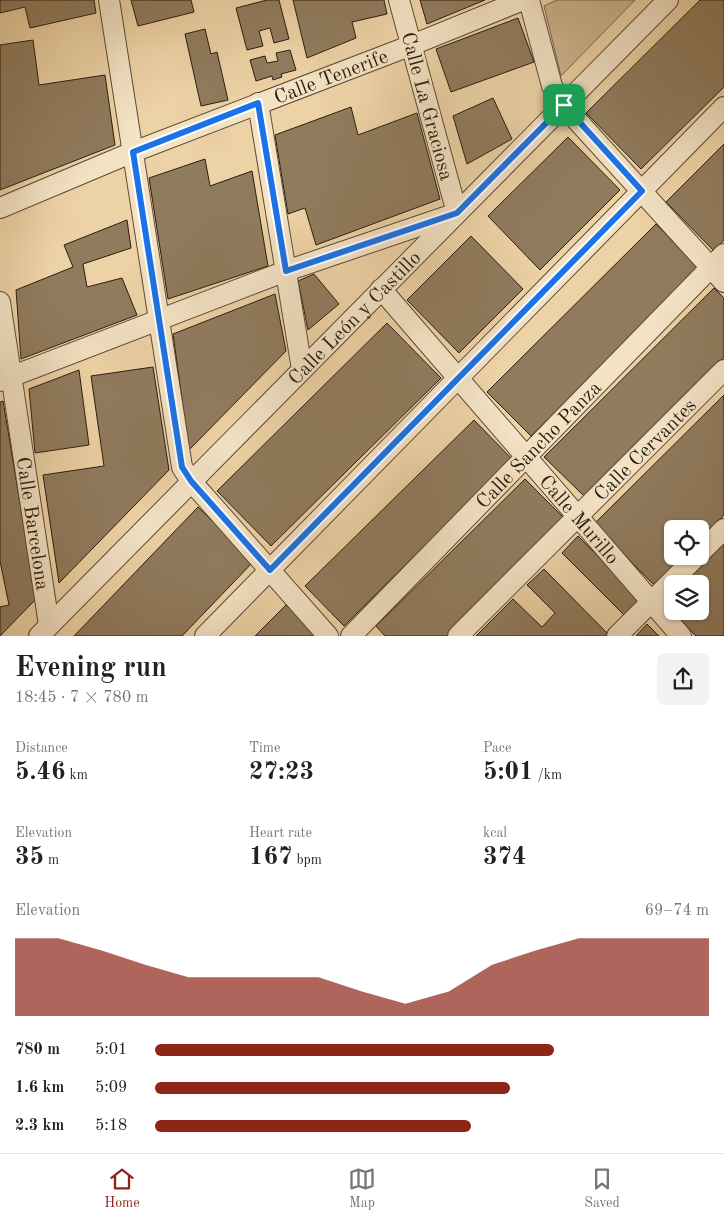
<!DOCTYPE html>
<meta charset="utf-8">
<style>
:root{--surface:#fff;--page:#f2f2f2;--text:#222;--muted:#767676;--line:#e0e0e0;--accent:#8f2418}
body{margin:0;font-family:"Old Standard TT",serif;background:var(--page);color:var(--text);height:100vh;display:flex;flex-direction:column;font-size:19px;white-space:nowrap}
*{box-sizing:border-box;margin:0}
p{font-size:16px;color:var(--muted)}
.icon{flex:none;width:28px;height:28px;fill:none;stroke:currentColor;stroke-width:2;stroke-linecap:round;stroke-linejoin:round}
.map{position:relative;height:636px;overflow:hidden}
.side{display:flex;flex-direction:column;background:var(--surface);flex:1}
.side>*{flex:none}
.buttons{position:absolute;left:664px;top:520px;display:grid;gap:10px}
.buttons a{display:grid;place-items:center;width:45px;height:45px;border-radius:8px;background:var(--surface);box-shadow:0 1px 4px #0004;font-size:25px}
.pin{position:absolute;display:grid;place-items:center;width:42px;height:42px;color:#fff;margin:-21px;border-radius:10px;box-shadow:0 2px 8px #0006}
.round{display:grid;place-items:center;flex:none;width:52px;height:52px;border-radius:8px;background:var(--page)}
.overview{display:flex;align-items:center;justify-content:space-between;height:85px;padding:0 15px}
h1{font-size:28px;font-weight:800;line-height:38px}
.stats{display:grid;grid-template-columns:repeat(3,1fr);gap:8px;height:85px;padding:5px 15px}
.stats div{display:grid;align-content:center}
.stats b{font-size:25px;font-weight:800}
.stats small{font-size:14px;font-weight:400}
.stats p{font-size:14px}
.chart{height:140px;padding:10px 15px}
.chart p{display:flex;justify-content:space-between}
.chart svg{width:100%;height:90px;margin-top:5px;fill:var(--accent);opacity:.7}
ul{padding:0 15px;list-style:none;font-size:16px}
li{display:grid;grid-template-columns:80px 60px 1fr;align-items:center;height:38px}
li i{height:12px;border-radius:6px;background:var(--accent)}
.dock{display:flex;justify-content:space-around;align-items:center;height:70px;border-top:1px solid var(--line);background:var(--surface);font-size:14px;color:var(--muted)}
.dock a{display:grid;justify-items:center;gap:2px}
.dock .active{color:var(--accent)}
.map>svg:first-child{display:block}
.green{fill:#ccb38c;stroke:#7c684e}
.building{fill:#907b5d;stroke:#2b1d10}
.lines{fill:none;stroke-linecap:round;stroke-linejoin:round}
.minor-casing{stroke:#5c4a35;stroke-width:22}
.minor{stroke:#f3e2c4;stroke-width:20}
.route-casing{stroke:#fff;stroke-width:10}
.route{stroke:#1a73e8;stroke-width:6}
.labels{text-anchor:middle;stroke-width:5;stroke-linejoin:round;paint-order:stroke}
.street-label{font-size:20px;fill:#2b1d10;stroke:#f3e2c4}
</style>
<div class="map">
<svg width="724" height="636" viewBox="0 0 724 636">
<rect width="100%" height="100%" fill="#edd2a5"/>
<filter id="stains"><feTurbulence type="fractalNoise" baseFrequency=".004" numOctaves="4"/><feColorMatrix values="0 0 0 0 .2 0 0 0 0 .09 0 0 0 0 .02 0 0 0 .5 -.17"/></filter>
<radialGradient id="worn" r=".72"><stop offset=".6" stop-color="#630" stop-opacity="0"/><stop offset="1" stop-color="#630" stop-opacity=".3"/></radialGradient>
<path class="green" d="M557,0H635L561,76L544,6Z"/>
<path class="building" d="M0,0H94L96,13L30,28L25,7L0,13Z
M131,0H191L194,12L138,26Z
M267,0H279L289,39L274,43L270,28L259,31L263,46L247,50L236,8Z
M293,0H384L387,14L352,22L356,38L307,58Z
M420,0H485L427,24Z
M700,0H724V87L641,169L586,113Z
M518,18L534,62L451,92L436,49Z
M205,29L211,54L217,52L228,100L201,106L185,34Z
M33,40L39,85L105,75L115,145L0,190V45Z
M290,50L296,70L281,74L282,77L273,80L272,76L256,81L250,60L265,56L267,63L278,61L276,53Z
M493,98L512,139L467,164L453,116Z
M351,107L358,135L417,113L440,199L316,245L305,208L288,214L275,135Z
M568,137L620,190L540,270L488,216Z
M724,144V240L714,251L666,202Z
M205,159L210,186L252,171L268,266L168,299L149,178Z
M127,220L131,248L83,264L87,287L122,278L137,315L21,359L16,290L73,267L64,245Z
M656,224L700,269L531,436L487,392Z
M471,236L523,289L459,353L407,300Z
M314,274L339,304L308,330L298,281Z
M714,288L724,298V357L584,496L544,457Z
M275,294L286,351L189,450L173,334Z
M387,323L441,378L271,546L217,491Z
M153,367L169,470L59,583L43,475L104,466L91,376Z
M79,370L89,445L35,453L29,389Z
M724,395V515L700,539V529H672V556H683L654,585L594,524Z
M3,401L36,599L0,636V607L9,605L0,561V402Z
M474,420L512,459L344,626L305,586Z
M525,479L565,519L447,636H385L376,626Z
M198,507L254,561L182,636H74Z
M578,536L640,599L624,615L562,553Z
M724,544V636H696L664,603L672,595V611H700V584H684Z
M544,569L608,634L606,636H476L513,599L542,627L555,613L527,585Z
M286,605L317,636H255Z
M647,624L659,636H636Z"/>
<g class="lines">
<defs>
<g id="minor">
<path d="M109,0L182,467L191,481L328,636"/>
<path d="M529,0L552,86L563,105L724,282"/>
<path d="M258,103L302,369"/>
<path id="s1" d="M0,208L133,152L412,45L523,0"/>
<path id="s2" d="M381,289L681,636"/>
<path id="s3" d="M0,302L49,625"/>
<path d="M0,381L286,271L457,213L399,0"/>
<path d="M700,553L724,529"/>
<path id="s4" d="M39,636L668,0"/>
<path d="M205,636L724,107"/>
<path id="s5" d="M351,636L724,254"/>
<path id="s6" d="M458,636L724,370"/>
<path d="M617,636L697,556"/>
</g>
</defs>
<use href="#minor" class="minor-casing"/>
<use href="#minor" class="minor"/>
</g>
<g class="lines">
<defs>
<path id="route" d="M258,103L286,271L457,213L564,105L642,191L270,570L191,481L182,467L133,152Z"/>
</defs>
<use href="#route" class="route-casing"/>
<use href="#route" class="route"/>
</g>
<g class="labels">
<g class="street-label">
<text dy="7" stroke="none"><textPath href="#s1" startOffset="356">Calle Tenerife</textPath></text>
<text transform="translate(428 106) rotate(75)" y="7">Calle La Graciosa</text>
<text dy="7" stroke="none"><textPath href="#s4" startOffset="448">Calle León y Castillo</textPath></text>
<text dy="7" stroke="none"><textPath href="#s5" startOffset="268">Calle Sancho Panza</textPath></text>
<text dy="7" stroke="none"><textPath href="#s6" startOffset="264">Calle Cervantes</textPath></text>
<text dy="7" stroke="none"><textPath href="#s2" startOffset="304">Calle Murillo</textPath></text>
<text dy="7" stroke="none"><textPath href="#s3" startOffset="224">Calle Barcelona</textPath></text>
</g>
</g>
<rect width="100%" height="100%" filter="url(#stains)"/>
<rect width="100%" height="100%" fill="url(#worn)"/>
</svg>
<div class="buttons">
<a><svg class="icon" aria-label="locate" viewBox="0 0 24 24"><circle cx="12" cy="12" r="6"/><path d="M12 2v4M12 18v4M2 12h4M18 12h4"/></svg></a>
<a><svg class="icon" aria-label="layers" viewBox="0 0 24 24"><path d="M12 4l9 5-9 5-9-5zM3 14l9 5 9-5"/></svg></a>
</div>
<div class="pin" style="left:564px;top:105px;background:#1e9e55"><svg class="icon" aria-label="arrive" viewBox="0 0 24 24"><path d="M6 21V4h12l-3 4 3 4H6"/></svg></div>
</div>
<section class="side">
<div class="overview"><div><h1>Evening run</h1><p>18:45 · 7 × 780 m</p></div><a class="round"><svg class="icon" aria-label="share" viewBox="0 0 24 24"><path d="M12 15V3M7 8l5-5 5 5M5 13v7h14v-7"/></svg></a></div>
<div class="stats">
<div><p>Distance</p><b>5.46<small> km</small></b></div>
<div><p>Time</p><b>27:23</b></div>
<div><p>Pace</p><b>5:01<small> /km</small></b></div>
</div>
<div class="stats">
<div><p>Elevation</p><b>35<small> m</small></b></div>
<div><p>Heart rate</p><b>167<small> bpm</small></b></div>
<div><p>kcal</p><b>374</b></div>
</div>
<div class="chart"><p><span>Elevation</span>69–74 m</p>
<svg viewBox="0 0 160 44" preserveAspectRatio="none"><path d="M0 44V6L10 6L20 12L30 19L40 25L50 25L60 25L70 25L80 32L90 38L100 32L110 19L120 12L130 6L140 6L150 6L160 6V44z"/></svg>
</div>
<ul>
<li><b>780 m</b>5:01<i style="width:72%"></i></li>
<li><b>1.6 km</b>5:09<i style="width:64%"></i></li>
<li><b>2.3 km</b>5:18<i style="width:57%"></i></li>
</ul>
</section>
<nav class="dock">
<a class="active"><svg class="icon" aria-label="home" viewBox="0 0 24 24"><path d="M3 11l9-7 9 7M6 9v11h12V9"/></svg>Home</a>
<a><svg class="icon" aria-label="map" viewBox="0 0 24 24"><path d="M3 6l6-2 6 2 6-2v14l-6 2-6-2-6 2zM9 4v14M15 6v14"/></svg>Map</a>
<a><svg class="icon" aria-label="saved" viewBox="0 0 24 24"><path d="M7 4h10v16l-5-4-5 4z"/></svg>Saved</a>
</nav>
